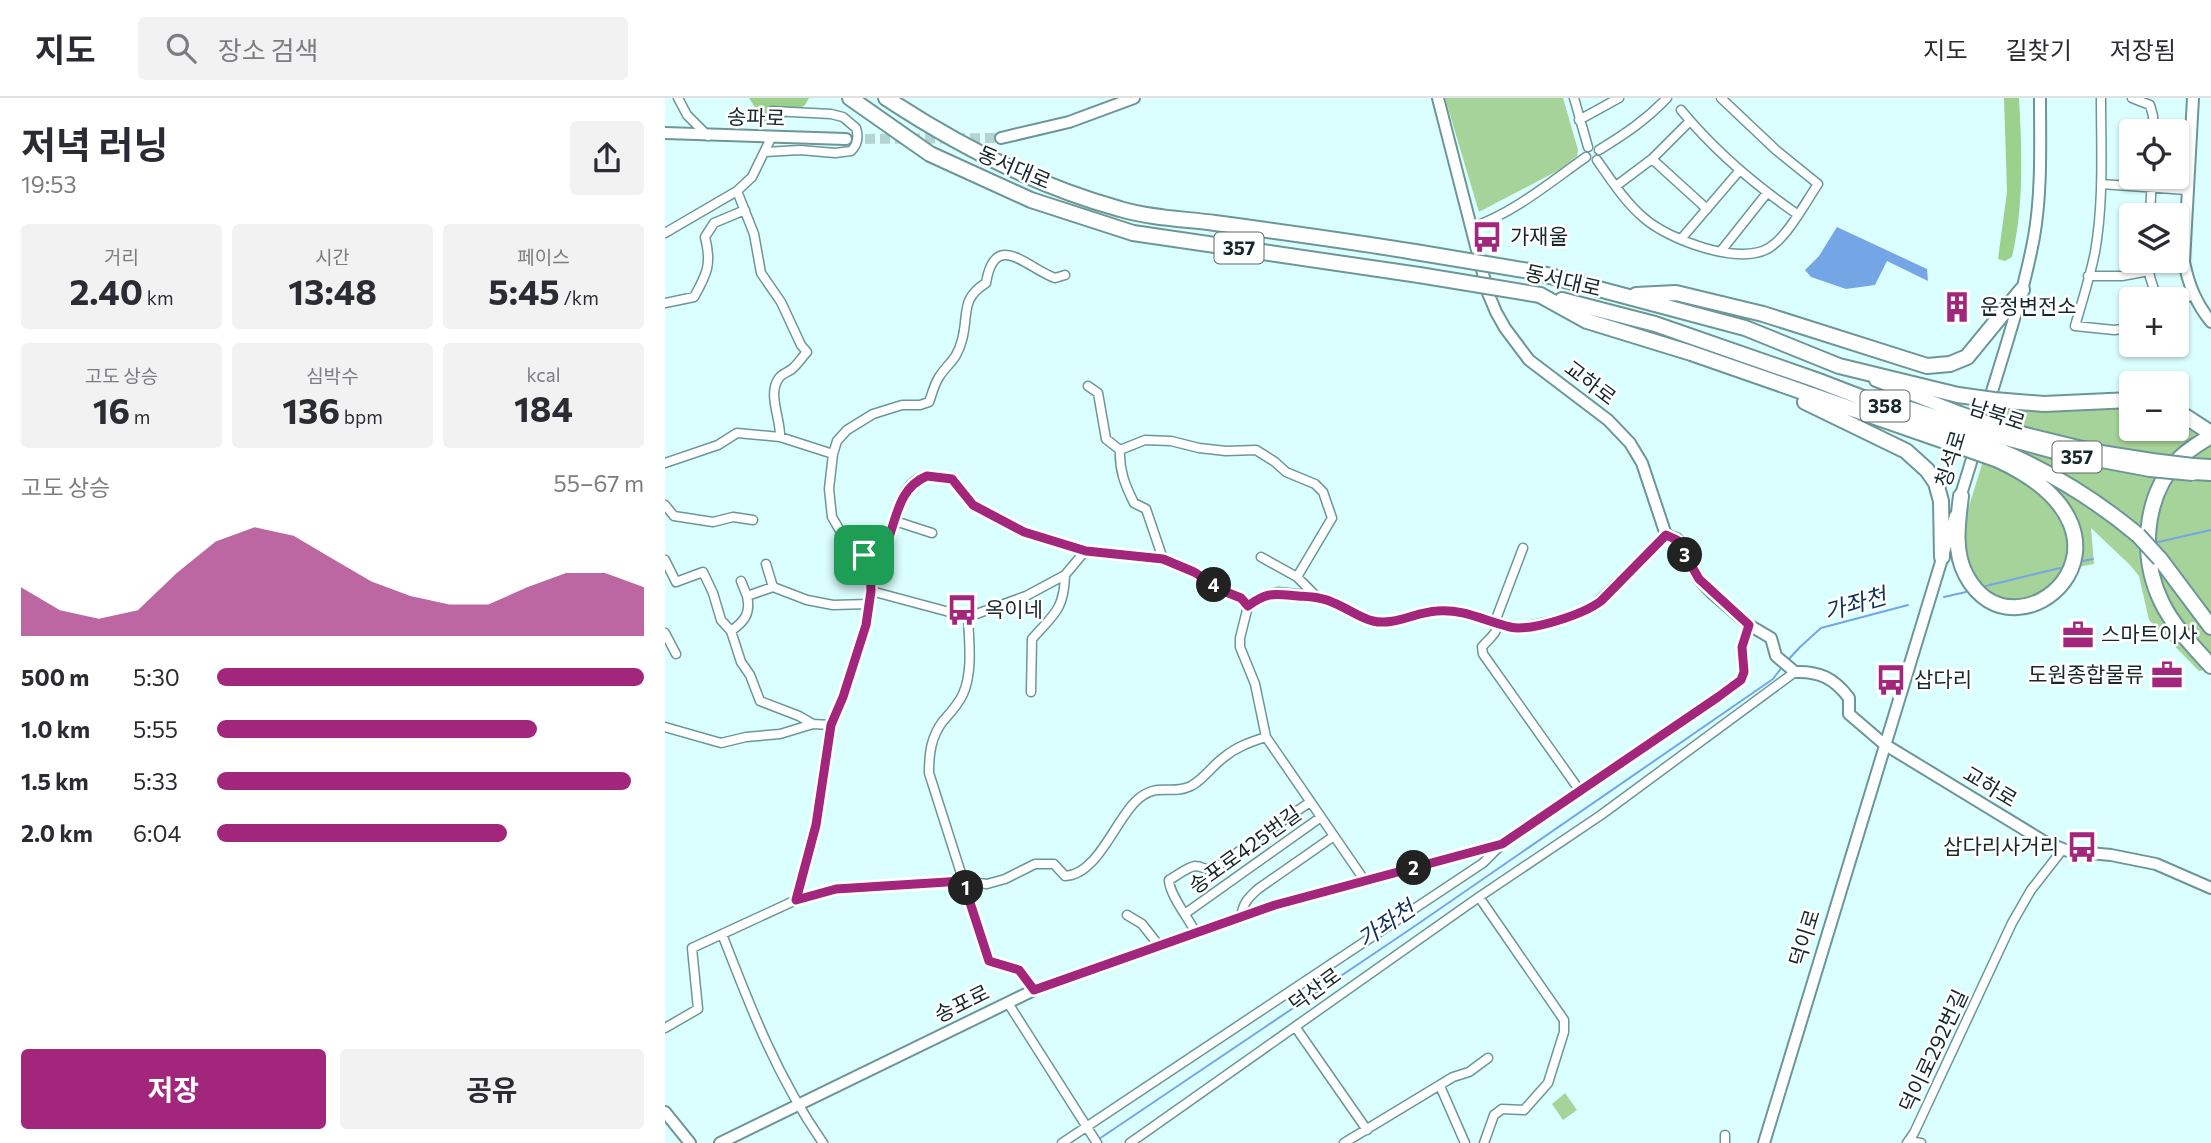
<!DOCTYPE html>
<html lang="ko">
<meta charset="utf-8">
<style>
:root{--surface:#fff;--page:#f2f2f3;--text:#2b2b33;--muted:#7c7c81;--line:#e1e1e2;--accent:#a1267c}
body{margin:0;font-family:Commissioner,"Noto Sans KR",sans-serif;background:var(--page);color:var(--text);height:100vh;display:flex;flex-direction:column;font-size:26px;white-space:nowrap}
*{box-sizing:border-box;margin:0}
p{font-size:23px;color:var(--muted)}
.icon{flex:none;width:38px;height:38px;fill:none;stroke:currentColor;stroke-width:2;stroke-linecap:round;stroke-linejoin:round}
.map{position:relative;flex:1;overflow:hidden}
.details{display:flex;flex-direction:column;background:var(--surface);width:665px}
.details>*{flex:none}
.controls{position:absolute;left:1454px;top:21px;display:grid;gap:14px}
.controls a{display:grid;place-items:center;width:70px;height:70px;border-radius:7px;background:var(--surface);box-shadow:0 2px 5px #0004;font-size:35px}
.pin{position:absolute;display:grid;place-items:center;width:60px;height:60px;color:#fff;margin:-30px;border-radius:14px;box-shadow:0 4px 10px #0006}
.km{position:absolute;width:35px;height:35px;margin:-18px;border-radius:50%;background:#222;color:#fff;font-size:19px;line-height:35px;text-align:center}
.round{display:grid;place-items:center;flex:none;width:74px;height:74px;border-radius:7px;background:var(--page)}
.summary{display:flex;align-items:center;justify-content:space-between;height:119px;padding:0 21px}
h1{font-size:38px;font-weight:700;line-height:52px}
.stats{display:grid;grid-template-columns:repeat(3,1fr);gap:10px;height:119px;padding:7px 21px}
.stats div{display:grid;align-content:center;border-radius:7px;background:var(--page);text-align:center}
.stats b{font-size:35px;font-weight:700}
.stats small{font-size:19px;font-weight:400}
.stats p{font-size:19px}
.chart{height:196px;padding:14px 21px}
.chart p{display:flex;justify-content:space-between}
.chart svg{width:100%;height:126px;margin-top:7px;fill:var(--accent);opacity:.7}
.action{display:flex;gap:14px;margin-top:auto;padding:14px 21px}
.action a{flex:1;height:80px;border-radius:7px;background:var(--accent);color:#fff;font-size:28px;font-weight:700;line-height:80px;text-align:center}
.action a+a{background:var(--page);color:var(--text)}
ul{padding:0 21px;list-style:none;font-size:23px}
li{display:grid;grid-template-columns:112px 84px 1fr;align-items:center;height:52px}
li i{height:18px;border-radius:9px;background:var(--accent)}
header{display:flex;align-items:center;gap:42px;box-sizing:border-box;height:98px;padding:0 35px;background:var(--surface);border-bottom:2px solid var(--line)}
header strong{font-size:33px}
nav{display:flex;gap:38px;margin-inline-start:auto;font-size:24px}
.search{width:490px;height:63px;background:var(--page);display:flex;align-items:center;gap:18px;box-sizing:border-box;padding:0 24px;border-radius:7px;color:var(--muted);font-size:26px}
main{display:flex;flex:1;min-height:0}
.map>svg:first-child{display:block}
.green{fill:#a6d39a}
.forest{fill:#9cd18d}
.water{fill:#74a6e6}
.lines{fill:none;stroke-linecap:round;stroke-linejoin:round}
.stream{stroke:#74a6e6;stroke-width:2}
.secondary-tunnel{stroke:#b4d3d3;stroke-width:10;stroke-dasharray:10 5;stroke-linecap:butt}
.street-casing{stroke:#6d9697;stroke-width:11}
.secondary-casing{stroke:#6d9697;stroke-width:14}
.primary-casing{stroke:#6d9697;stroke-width:16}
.highway-casing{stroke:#6d9697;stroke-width:18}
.street{stroke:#fff;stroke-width:8}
.secondary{stroke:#fff;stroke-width:10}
.primary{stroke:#fff;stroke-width:12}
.highway{stroke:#fff;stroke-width:14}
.primary-bridge-casing{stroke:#6d9697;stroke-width:16;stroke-linecap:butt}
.highway-bridge-casing{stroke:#6d9697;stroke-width:18;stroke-linecap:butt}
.primary-bridge{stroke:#fff;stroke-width:12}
.highway-bridge{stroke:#fff;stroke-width:14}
.route-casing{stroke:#fff;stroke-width:14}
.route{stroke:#a1267c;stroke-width:9}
.labels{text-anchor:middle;stroke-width:5;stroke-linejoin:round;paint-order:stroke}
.shield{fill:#fff;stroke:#5d6869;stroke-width:2}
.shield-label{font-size:19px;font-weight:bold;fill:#172829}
.street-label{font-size:21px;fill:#172829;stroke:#fff}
.poi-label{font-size:21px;fill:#172829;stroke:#fff;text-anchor:start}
.water-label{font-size:23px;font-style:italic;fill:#10325b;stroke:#fff}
</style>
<header>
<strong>지도</strong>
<div class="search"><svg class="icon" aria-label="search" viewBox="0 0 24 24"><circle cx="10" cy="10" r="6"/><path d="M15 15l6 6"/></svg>장소 검색</div>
<nav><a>지도</a><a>길찾기</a><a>저장됨</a></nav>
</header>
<main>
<section class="details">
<div class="summary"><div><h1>저녁 러닝</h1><p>19:53</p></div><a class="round"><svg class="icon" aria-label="share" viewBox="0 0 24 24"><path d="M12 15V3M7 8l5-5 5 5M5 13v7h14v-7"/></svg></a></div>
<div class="stats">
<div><p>거리</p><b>2.40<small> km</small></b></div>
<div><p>시간</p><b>13:48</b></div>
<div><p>페이스</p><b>5:45<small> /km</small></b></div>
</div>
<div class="stats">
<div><p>고도 상승</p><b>16<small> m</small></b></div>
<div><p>심박수</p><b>136<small> bpm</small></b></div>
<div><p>kcal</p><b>184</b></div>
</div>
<div class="chart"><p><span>고도 상승</span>55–67 m</p>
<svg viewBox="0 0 160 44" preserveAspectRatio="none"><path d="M0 44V27L10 35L20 38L30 35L40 22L50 11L60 6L70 9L80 17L90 25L100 30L110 33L120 33L130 27L140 22L150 22L160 27V44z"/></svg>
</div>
<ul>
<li><b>500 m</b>5:30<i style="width:100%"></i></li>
<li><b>1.0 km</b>5:55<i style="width:75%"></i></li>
<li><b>1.5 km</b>5:33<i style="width:97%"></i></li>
<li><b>2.0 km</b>6:04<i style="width:68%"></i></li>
</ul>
<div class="action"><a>저장</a><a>공유</a></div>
</section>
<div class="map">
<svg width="1546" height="1045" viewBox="0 0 1546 1045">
<rect width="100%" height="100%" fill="#dbfefe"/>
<path class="green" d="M780,0H898L913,52L912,58L894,72L814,114Z
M1466,308V331H1512V319L1546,328V571L1534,573L1484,522L1474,478L1465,467L1426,430L1429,466L1401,471L1375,498L1349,503L1336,502L1313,487L1299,461V424L1335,309Z
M900,995L912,1012L898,1022L887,1006Z"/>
<path class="forest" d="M84,0H144L140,7L107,29L95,24L93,14Z
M1339,0H1354C1357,53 1359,107 1347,159L1340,163L1333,161L1342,94Z"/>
<path class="water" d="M1172,129L1262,171L1263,183L1222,163L1210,187L1181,191L1146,179L1140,172L1154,158Z"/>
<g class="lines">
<path class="stream" d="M1489,445L1546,432
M1418,463L1428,461
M1321,488L1395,470
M1279,499L1301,494
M1123,562L1135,549L1156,530L1243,507
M434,1041L747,830L1108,581L1117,569"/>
<path class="secondary-tunnel" d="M185,41L336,40"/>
<defs>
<path id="street" d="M13,0L22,17L43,38
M909,0L923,49
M1436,0C1436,51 1439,103 1430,154C1425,179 1417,204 1410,228L1449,232L1466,230
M1467,0L1485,7L1488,18V33
M1016,12C1049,52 1090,87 1132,116
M914,22L954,0
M934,52C960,36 981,22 1002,0
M100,54L135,52L170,55L186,53C192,47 194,39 191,30L178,19L166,16L107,13
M987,61L1042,111
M932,62C946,82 960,104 979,120C1004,142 1074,168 1104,150C1123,138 1140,105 1153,86L1111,52L1056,0
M1436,86L1522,92
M951,88L987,61L1025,23
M72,93L89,136L96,175L116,204L136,247L142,254C137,259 133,266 127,271C123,274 117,276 114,280C102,296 116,321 115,339
M1485,117L1487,79
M808,129C850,114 884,85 921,59
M0,135L72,93L87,79L106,40
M1016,141L1075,72
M1056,153L1102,95
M1483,163L1485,179L1492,201
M1423,178H1457L1484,173
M0,205L29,199C42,176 47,166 40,139L49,125L80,112
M1512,206L1528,196
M423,288L433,295L441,341L455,352C454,372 460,387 469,405L481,411L498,461
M455,352L480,342L506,343L534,350L561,353L591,352L610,364L621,374L650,386L658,394L667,420L632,479
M0,365L53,347L72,335L115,339L168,356
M0,407L9,418L48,424L68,419L88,422
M230,423L267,435
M858,450L831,521C835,535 825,539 817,549L818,556L915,693
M199,457L212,447L223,442C230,421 236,379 264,378C272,378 280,380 287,381L308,407L359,434L421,452L498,461L529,474L561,494L576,500L583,508
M596,459L632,479L651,498
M0,462L11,484L38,474L48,495L56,522L66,533L76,564L85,577L95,603L134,618L148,626L166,627
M101,466L108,489
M76,483L82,498L108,489L142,502L168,507L204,506
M206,493L303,519L361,498L400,477L421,452
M583,508L595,499L613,494L651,498L709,524L728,523L774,512L795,514L854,530L906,519L926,510L1001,437
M583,508L575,540V549L590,586L601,639L700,783
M303,519C304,543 308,574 298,596C293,607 286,614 278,623C266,639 264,655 264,675L324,863L354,872L369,892L610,807L837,746L1076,582L1079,574L1077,549L1084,527
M66,533C80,523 86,515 82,498
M0,535L11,556
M366,594L367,541C389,516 399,512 400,477
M0,629L56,645L81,639L115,636L148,626
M814,799L899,922V934L883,985L859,1012L837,1011L829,1017L819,1045
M131,802L151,727L166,627L178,599L201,527L206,493L205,468L199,457L174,431L167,419L164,391L168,356L172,343L182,332L208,316L237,307H255L264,304C267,296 269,287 274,279C283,265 292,262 297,242C304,216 295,201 321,185C330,131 362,170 390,180L400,177
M521,815L656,719
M462,817L477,826L495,849
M576,819C578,805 583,800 593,791L669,738
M531,835C524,821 504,796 504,782C512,778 522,769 530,768C537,768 540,772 547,772L645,704
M57,836C86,911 112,979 158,1045
M343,905L432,1045
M0,930L33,911L27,850L131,802L171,791L298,783L322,786L340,781L370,766H389L400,778C432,777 450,723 471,703C492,683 505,698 526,688C539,681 546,669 558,660C571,649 585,644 601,639
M631,930L702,1032
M775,988L800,1045
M1244,1043L1256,1045
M397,1045L818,765L835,748
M465,1045L814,799L936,717L1130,574
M679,1045L788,979L804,974L823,960
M1060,1045V1037
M1242,1045L1249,1035L1347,825L1366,792L1398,751"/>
<path id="secondary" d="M773,0L823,195L831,214L840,230L864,262L943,322L965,345L977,365L1001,437L1012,441L1034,481L1047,495L1084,527L1106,540L1111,558L1130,574C1154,573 1169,580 1184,600V616L1219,646L1380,744L1403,753L1446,757L1491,766L1546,790
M1528,0L1519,164C1524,188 1531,205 1546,224
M0,35L181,41
M336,40L404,24L469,0
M1316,329C1335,266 1357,203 1369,139C1377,93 1375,46 1375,0
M1528,376L1546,377
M1294,403L1311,348
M0,1014L25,1045
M55,1045L369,892
M1099,1045L1290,418"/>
<path id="primary" d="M1211,282L1295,315
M1229,305L1292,325
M1344,332L1430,353L1487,362
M1341,341L1389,354L1485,372
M1528,367L1546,368"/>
<path id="highway" d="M185,0L265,56L366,102L468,135L754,177
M221,0C294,48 371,88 455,111C485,120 519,121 550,125C617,134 684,143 750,154
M870,174L1080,230L1174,268L1293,297
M875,197L922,223L1026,255L1285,345
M971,197L1011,195L1098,216L1262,268L1285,266L1302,259L1357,192
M897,202L990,226L1151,282L1289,335
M1140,304L1241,353L1262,372L1271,385L1276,403L1277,459
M1512,313L1546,335
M1546,338C1534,345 1521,353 1512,363C1478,401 1475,460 1497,505C1509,529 1528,548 1546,568
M1336,353C1385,374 1431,402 1473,437
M1296,398C1293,423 1288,453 1301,477C1350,570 1501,440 1333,362
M1495,461L1546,529"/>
</defs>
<use href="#street" class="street-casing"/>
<use href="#secondary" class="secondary-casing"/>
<use href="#primary" class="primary-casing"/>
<use href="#highway" class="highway-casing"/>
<use href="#street" class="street"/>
<use href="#secondary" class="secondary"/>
<use href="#primary" class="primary"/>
<use href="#highway" class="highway"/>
<defs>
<path id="primary-bridge" d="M1295,315L1344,332
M1292,325L1341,341
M1487,362L1528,367
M1485,372L1528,376"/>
<path id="highway-bridge" d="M750,154L870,174
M754,177L875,197
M1293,297L1329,302L1379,306L1466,302
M1289,335L1336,353
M1285,345L1333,362
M1473,437L1495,461"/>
</defs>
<use href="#primary-bridge" class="primary-bridge-casing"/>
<use href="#highway-bridge" class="highway-bridge-casing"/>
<use href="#primary-bridge" class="primary-bridge"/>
<use href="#highway-bridge" class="highway-bridge"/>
</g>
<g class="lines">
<defs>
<path id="route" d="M262,378L287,381L308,407L359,434L421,453L498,461L529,474L561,494L576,500L583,508C603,493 610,496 633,498C646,499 657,499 669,505C682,510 695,520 708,523C729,528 751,514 772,513C800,511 819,523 845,529C866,534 919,516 936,503L1001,437L1012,442L1034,481L1084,527L1077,549L1079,574L1076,582L1053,599L837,746L610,807L369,892L354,872L324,863L298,783L171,791L131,802L151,727L166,627L178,599L201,527L206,493L205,468L199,457L212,447L223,442C232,417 235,389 262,378Z"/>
</defs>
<use href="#route" class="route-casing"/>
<use href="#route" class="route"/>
</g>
<defs>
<symbol id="bus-bare" viewBox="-9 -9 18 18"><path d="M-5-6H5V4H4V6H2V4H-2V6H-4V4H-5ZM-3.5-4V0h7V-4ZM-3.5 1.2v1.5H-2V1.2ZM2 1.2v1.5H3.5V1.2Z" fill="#a1267c" stroke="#fff" stroke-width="2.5" paint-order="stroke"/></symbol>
<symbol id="building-bare" viewBox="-9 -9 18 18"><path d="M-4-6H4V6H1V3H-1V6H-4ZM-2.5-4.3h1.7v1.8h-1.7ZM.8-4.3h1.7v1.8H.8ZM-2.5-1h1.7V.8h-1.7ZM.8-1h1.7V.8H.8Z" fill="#a1267c" stroke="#fff" stroke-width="2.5" paint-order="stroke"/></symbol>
<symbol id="office-bare" viewBox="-9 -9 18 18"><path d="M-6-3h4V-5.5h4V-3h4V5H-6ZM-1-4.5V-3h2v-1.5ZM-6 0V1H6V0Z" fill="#a1267c" stroke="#fff" stroke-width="2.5" paint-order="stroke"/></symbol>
</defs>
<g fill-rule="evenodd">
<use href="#bus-bare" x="800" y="117" width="44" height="44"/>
<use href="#building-bare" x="1270" y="187" width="44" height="44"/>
<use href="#bus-bare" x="275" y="490" width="44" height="44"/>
<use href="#office-bare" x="1391" y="515" width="44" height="44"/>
<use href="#office-bare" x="1480" y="555" width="44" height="44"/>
<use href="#bus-bare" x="1204" y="560" width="44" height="44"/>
<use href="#bus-bare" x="1395" y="727" width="44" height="44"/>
</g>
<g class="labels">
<g class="shield">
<rect x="549.5" y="134.5" width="49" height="31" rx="5"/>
<rect x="1195.5" y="292.5" width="49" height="31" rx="5"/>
<rect x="1387.5" y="343.5" width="49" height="31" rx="5"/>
</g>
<g class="shield-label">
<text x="574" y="157">357</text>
<text x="1220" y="315">358</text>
<text x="1412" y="366">357</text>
</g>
<g class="street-label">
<text transform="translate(91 20) rotate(2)" y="7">송파로</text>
<text transform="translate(349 70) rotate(23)" y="7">동서대로</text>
<text transform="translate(898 183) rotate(13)" y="7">동서대로</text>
<text transform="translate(925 285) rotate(37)" y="7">교하로</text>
<text transform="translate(1332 317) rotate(18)" y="7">남북로</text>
<text transform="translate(1286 361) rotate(-73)" y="7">청석로</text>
<text transform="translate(1325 689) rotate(31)" y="7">교하로</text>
<text transform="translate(580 752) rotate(-36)" y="7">송포로425번길</text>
<text transform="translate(1140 840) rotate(-73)" y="7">덕이로</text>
<text transform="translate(650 892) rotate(-36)" y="7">덕산로</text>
<text transform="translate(297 906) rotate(-26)" y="7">송포로</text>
<text transform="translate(1269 953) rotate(-65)" y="7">덕이로292번길</text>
</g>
<g class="poi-label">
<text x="845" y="146">가재울</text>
<text x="1315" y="216">운정변전소</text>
<text x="320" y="519">옥이네</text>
<text x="1436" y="544">스마트이사</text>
<text x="1479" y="584" text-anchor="end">도원종합물류</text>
<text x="1249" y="589">삽다리</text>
<text x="1394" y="756" text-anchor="end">삽다리사거리</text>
</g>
<g class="water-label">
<text transform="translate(1190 506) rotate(-16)" y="8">가좌천</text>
<text transform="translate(721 826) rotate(-34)" y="8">가좌천</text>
</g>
</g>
</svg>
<div class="controls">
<a><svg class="icon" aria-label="locate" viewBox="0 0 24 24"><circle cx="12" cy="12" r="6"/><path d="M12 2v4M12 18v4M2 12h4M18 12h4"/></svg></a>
<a><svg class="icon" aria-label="layers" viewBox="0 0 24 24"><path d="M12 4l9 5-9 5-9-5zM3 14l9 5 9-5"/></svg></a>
<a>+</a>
<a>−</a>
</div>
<div class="pin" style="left:199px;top:457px;background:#1e9e55"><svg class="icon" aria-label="arrive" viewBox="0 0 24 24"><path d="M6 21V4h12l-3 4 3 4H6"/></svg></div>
<b class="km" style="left:301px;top:790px">1</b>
<b class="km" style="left:749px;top:770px">2</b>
<b class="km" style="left:1020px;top:457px">3</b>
<b class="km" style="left:549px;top:487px">4</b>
</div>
</main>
